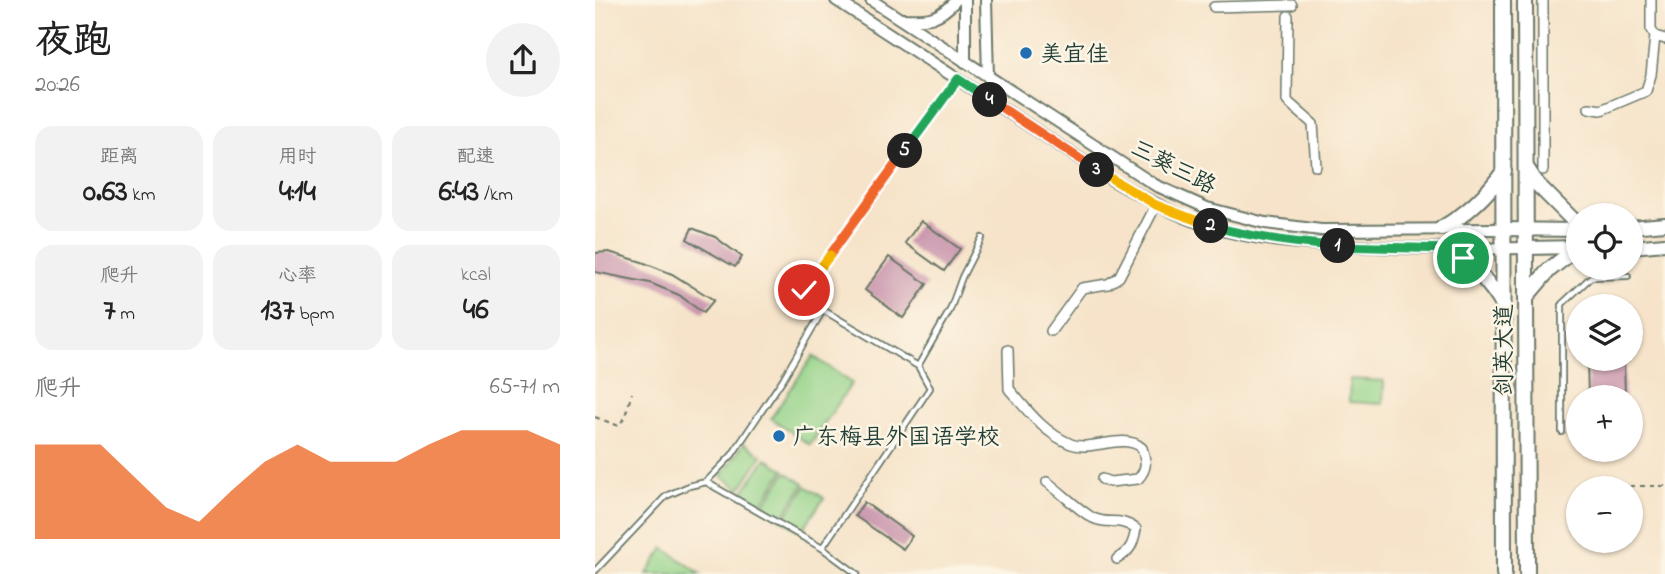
<!DOCTYPE html>
<html lang="zh">
<meta charset="utf-8">
<style>
:root{--surface:#fff;--page:#f2f2f2;--text:#222;--muted:#767676;--accent:#ea580c}
body{margin:0;font-family:"Indie Flower","LXGW WenKai TC",sans-serif;background:var(--page);color:var(--text);height:100vh;display:flex;flex-direction:column;font-size:26px;white-space:nowrap}
*{box-sizing:border-box;margin:0}
p{font-size:23px;color:var(--muted)}
.icon{flex:none;width:38px;height:38px;fill:none;stroke:currentColor;stroke-width:2;stroke-linecap:round;stroke-linejoin:round}
.map{position:relative;flex:1;overflow:hidden}
.panel{display:flex;flex-direction:column;background:var(--surface);width:595px}
.panel>*{flex:none}
.buttons{position:absolute;left:971px;top:203px;display:grid;gap:14px}
.buttons a{display:grid;place-items:center;width:77px;height:77px;border-radius:50%;background:var(--surface);box-shadow:0 2px 5px #0004;font-size:35px}
.pin{position:absolute;display:grid;place-items:center;width:60px;height:60px;color:#fff;margin:-30px;border:4px solid #fff;border-radius:50%;box-shadow:0 2px 7px #0007}
.km{position:absolute;width:35px;height:35px;margin:-18px;border-radius:50%;background:#222;color:#fff;font-size:19px;line-height:35px;text-align:center}
.round{display:grid;place-items:center;flex:none;width:74px;height:74px;border-radius:37px;background:var(--page)}
.head{display:flex;align-items:center;justify-content:space-between;height:119px;padding:0 35px}
h1{font-size:38px;font-weight:700;line-height:52px}
.metrics{display:grid;grid-template-columns:repeat(3,1fr);gap:10px;height:119px;padding:7px 35px}
.metrics div{display:grid;align-content:center;border-radius:18px;background:var(--page);text-align:center}
.metrics b{font-size:30px;font-weight:700}
.metrics small{font-size:19px;font-weight:400}
.metrics p{font-size:19px}
.chart{height:196px;padding:14px 35px}
.chart p{display:flex;justify-content:space-between}
.chart svg{width:100%;height:126px;margin-top:7px;fill:var(--accent);opacity:.7}
main{display:flex;flex:1;min-height:0}
.map>svg:first-child{display:block}
.green{fill:#94d389;stroke:#5a885e;stroke-width:2}
.building{fill:#c995ad}
.lines{fill:none;stroke-linecap:round;stroke-linejoin:round}
.service-casing{stroke:#6a7768;stroke-width:8}
.minor-casing{stroke:#6a7768;stroke-width:12}
.tertiary-casing{stroke:#6a7768;stroke-width:14}
.secondary-casing{stroke:#6a7768;stroke-width:16}
.primary-casing{stroke:#6a7768;stroke-width:18}
.path{stroke:#6a7768;stroke-width:2;stroke-dasharray:5 5;stroke-linecap:butt}
.service{stroke:#fff;stroke-width:4.5}
.minor{stroke:#fff;stroke-width:9}
.tertiary{stroke:#fff;stroke-width:10}
.secondary{stroke:#fff;stroke-width:12}
.primary{stroke:#fff;stroke-width:14}
.split-1-casing{stroke:#fff;stroke-width:14}
.split-2-casing{stroke:#fff;stroke-width:14}
.split-3-casing{stroke:#fff;stroke-width:14}
.split-4-casing{stroke:#fff;stroke-width:14}
.split-5-casing{stroke:#fff;stroke-width:14}
.split-6-casing{stroke:#fff;stroke-width:14}
.split-7-casing{stroke:#fff;stroke-width:14}
.split-1{stroke:#22a559;stroke-width:9}
.split-2{stroke:#22a559;stroke-width:9}
.split-3{stroke:#f5b400;stroke-width:9}
.split-4{stroke:#f0652b;stroke-width:9}
.split-5{stroke:#22a559;stroke-width:9}
.split-6{stroke:#f0652b;stroke-width:9}
.split-7{stroke:#f5b400;stroke-width:9}
.poi-dot{fill:#1f6fb2;stroke:#fcf5e5;stroke-width:2.5}
.labels{text-anchor:middle;stroke-width:5;stroke-linejoin:round;paint-order:stroke}
.poi-label{font-size:23px;fill:#1f3d34;stroke:#fcf5e5;text-anchor:start}
.street-label{font-size:23px;fill:#1f3d34;stroke:#fcf5e5}
</style>
<main>
<section class="panel">
<div class="head"><div><h1>夜跑</h1><p>20:26</p></div><a class="round"><svg class="icon" aria-label="share" viewBox="0 0 24 24"><path d="M12 15V3M7 8l5-5 5 5M5 13v7h14v-7"/></svg></a></div>
<div class="metrics">
<div><p>距离</p><b>0.63<small> km</small></b></div>
<div><p>用时</p><b>4:14</b></div>
<div><p>配速</p><b>6:43<small> /km</small></b></div>
</div>
<div class="metrics">
<div><p>爬升</p><b>7<small> m</small></b></div>
<div><p>心率</p><b>137<small> bpm</small></b></div>
<div><p>kcal</p><b>46</b></div>
</div>
<div class="chart"><p><span>爬升</span>65–71 m</p>
<svg viewBox="0 0 160 44" preserveAspectRatio="none"><path d="M0 44V11L10 11L20 11L30 22L40 33L50 38L60 27L70 17L80 11L90 17L100 17L110 17L120 11L130 6L140 6L150 6L160 11V44z"/></svg>
</div>
</section>
<div class="map">
<svg width="1070" height="574" viewBox="0 0 1070 574">
<rect width="100%" height="100%" fill="#fcf5e5"/>
<filter id="ink" filterUnits="userSpaceOnUse"><feTurbulence type="fractalNoise" baseFrequency=".0143" numOctaves="2"/><feDisplacementMap in="SourceGraphic" scale="14" xChannelSelector="R" yChannelSelector="G"/><feConvolveMatrix kernelMatrix="1 2 1 2 8 2 1 2 1" color-interpolation-filters="sRGB"/></filter>
<filter id="wash" filterUnits="userSpaceOnUse"><feTurbulence type="fractalNoise" baseFrequency=".00686" numOctaves="4" result="noise"/><feDisplacementMap in="SourceGraphic" scale="28" xChannelSelector="R" yChannelSelector="G"/><feGaussianBlur stdDeviation="1.57" result="paint"/><feColorMatrix in="noise" values="0 0 0 0 0 0 0 0 0 0 0 0 0 0 0 0 0 1.4 0 .05"/><feComposite in="paint" operator="in"/></filter>
<g filter="url(#wash)">
<rect width="100%" height="100%" fill="#f6e3c9"/>
<path class="green" d="M218,356L257,383L215,445L176,418Z
M755,379L789,381L788,404L754,402Z
M149,443L167,455L145,489L127,476Z
M171,458L189,470L166,504L148,492Z
M191,472L209,484L186,518L168,506Z
M211,486L229,498L206,532L188,520Z
M69,548L106,574H52Z"/>
<g id="blocks">
<path class="building" d="M326,221L365,249L349,271L310,243Z
M97,228L120,237L147,257L140,267L92,239Z
M14,252L47,262L77,274L119,300L108,313L84,295L55,283L0,272V253Z
M294,257L332,284L308,318L270,290Z
M992,359H1029L1030,397H993Z
M269,502L317,536L308,549L260,516Z"/>
</g>
</g>
<g filter="url(#ink)">
<use href="#blocks" fill-opacity="0" stroke="#6a7768" stroke-width="2"/>
<g class="lines">
<defs>
<path id="service" d="M210,290L361,81
M323,366L355,310L367,277L387,238
M967,432V304L996,277L1033,276
M111,482L227,548L262,574
M0,571L71,496L94,486L111,482L137,455L188,379L228,310L323,366L335,388L227,548"/>
<path id="minor" d="M948,0V170
M1056,0V30L1060,36L1070,39
M619,7L697,5
M693,16L692,101L718,124L721,166
M994,108L1006,110L1051,91L1056,75L1060,36
M456,331L487,288L513,284L524,277L561,205
M413,350L414,389C432,410 449,433 476,444C497,452 529,432 547,448C551,461 553,468 543,479L515,482L507,479
M452,482C467,493 482,509 498,518C515,526 523,516 541,529C538,545 535,551 522,559"/>
<path id="tertiary" d="M241,0L519,181C549,198 578,214 611,225C666,243 723,245 781,247C831,249 881,249 931,248
M276,0L560,185L612,208L670,223L726,230L908,229
M391,0L393,77
M308,19C334,20 343,20 361,0
M370,62V0"/>
<path id="secondary" d="M1036,227L1070,224
M908,229L984,230
M1036,247L1070,244
M931,248L984,247"/>
<path id="primary" d="M908,0L909,574
M930,0L932,574
M931,167L942,184L984,226
M847,228C872,214 892,195 909,171
M854,249C877,264 894,282 908,305
M931,297L954,270L983,247"/>
</defs>
<use href="#service" class="service-casing"/>
<use href="#minor" class="minor-casing"/>
<use href="#tertiary" class="tertiary-casing"/>
<use href="#secondary" class="secondary-casing"/>
<use href="#primary" class="primary-casing"/>
<path class="path" d="M0,417L24,426L30,416L37,393
M1035,486H1070"/>
<use href="#service" class="service"/>
<use href="#minor" class="minor"/>
<use href="#tertiary" class="tertiary"/>
<use href="#secondary" class="secondary"/>
<use href="#primary" class="primary"/>
</g>
</g>
<g class="lines" filter="url(#ink)">
<defs>
<path id="split-1" d="M743,246L854,249L868,258"/>
<path id="split-2" d="M616,226C659,237 699,244 743,246"/>
<path id="split-3" d="M502,170L561,205L616,226"/>
<path id="split-4" d="M395,100L502,170"/>
<path id="split-5" d="M310,151L363,79L395,100"/>
<path id="split-6" d="M235,255L310,151"/>
<path id="split-7" d="M209,290L235,255"/>
</defs>
<use href="#split-1" class="split-1-casing"/>
<use href="#split-2" class="split-2-casing"/>
<use href="#split-3" class="split-3-casing"/>
<use href="#split-4" class="split-4-casing"/>
<use href="#split-5" class="split-5-casing"/>
<use href="#split-6" class="split-6-casing"/>
<use href="#split-7" class="split-7-casing"/>
<use href="#split-1" class="split-1"/>
<use href="#split-2" class="split-2"/>
<use href="#split-3" class="split-3"/>
<use href="#split-4" class="split-4"/>
<use href="#split-5" class="split-5"/>
<use href="#split-6" class="split-6"/>
<use href="#split-7" class="split-7"/>
</g>
<g class="poi-dot">
<circle cx="431" cy="53" r="7"/>
<circle cx="184" cy="436" r="7"/>
</g>
<g class="labels">
<g class="poi-label">
<text x="445" y="61">美宜佳</text>
<text x="198" y="444">广东梅县外国语学校</text>
</g>
<g class="street-label">
<text transform="translate(579 166) rotate(27)" y="8">三葵三路</text>
<text transform="translate(908 350) rotate(-90)" y="8">剑英大道</text>
</g>
</g>
</svg>
<div class="buttons">
<a><svg class="icon" aria-label="locate" viewBox="0 0 24 24"><circle cx="12" cy="12" r="6"/><path d="M12 2v4M12 18v4M2 12h4M18 12h4"/></svg></a>
<a><svg class="icon" aria-label="layers" viewBox="0 0 24 24"><path d="M12 4l9 5-9 5-9-5zM3 14l9 5 9-5"/></svg></a>
<a>+</a>
<a>−</a>
</div>
<div class="pin" style="left:868px;top:258px;background:#1e9e55"><svg class="icon" aria-label="arrive" viewBox="0 0 24 24"><path d="M6 21V4h12l-3 4 3 4H6"/></svg></div>
<div class="pin" style="left:209px;top:290px;background:#d93025"><svg class="icon" aria-label="check" viewBox="0 0 24 24"><path d="M5 12l5 5 9-10"/></svg></div>
<b class="km" style="left:743px;top:246px">1</b>
<b class="km" style="left:616px;top:226px">2</b>
<b class="km" style="left:502px;top:170px">3</b>
<b class="km" style="left:395px;top:100px">4</b>
<b class="km" style="left:310px;top:151px">5</b>
</div>
</main>
